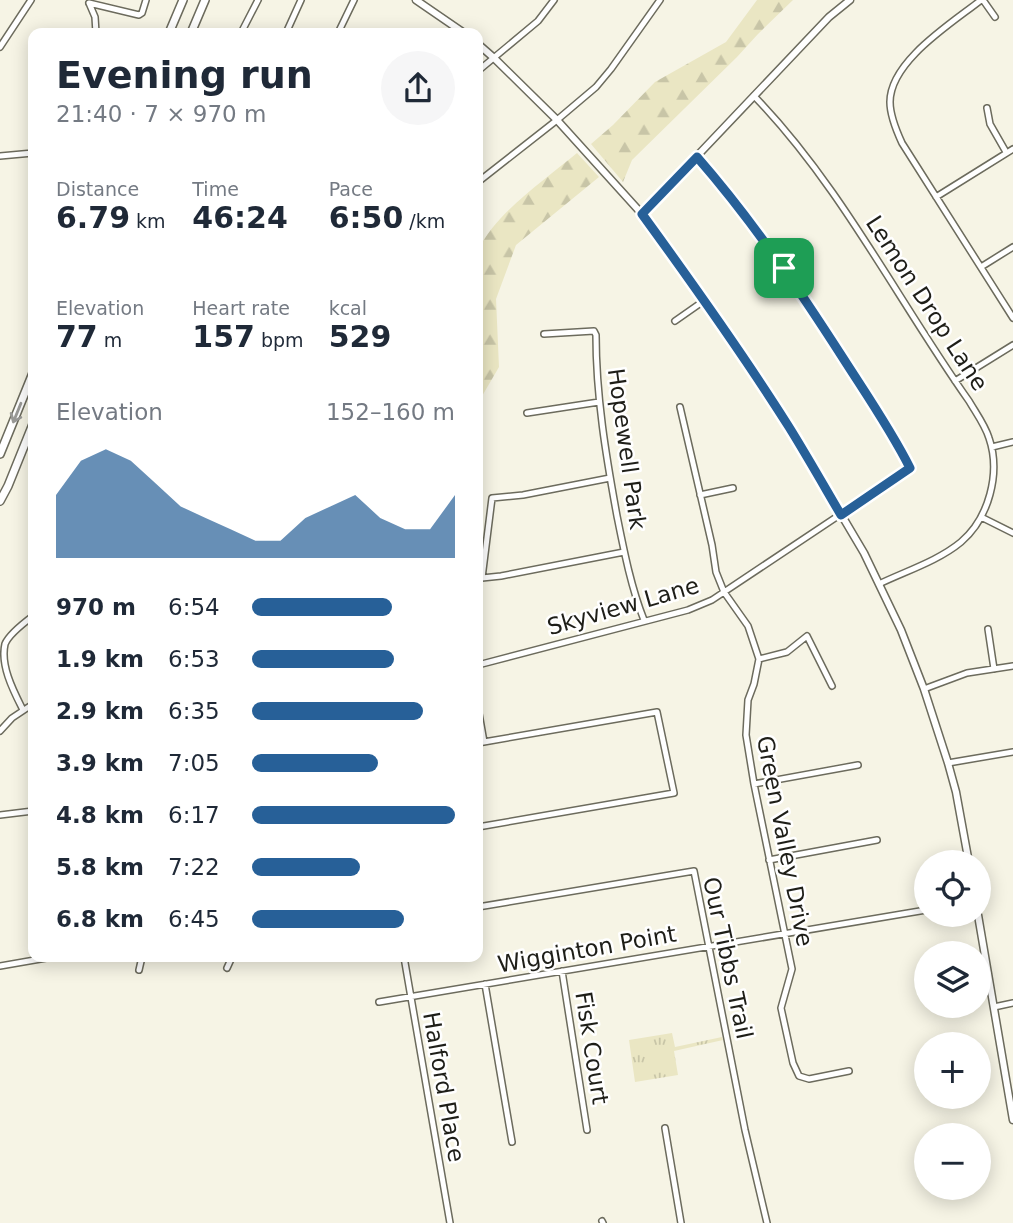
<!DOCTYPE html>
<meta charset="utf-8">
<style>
:root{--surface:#fff;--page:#f6f6f7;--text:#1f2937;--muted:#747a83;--accent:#276098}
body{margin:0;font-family:"DejaVu Sans",sans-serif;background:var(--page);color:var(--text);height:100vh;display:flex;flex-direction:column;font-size:26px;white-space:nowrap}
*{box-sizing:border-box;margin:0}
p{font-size:23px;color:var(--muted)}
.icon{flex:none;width:38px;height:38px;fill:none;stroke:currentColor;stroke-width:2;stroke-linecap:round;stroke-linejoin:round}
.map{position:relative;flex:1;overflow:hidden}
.side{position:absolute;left:28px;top:28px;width:455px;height:934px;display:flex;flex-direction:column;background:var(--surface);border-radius:14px;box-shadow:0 4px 18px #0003}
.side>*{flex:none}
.controls{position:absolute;left:914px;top:850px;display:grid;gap:14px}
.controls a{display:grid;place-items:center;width:77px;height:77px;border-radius:50%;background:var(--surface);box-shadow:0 4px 18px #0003;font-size:35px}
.pin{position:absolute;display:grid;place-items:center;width:60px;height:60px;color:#fff;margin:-30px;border-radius:14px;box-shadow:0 4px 10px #0006}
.round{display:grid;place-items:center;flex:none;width:74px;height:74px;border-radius:37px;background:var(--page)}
.overview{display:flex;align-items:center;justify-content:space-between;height:119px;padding:0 28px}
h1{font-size:38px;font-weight:600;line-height:52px}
.figures{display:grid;grid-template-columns:repeat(3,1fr);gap:10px;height:119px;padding:7px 28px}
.figures div{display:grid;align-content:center}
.figures b{font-size:30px;font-weight:600}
.figures small{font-size:19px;font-weight:400}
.figures p{font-size:19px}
.chart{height:196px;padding:14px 28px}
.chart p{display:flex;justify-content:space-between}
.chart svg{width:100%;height:126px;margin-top:7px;fill:var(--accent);opacity:.7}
ul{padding:0 28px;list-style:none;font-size:23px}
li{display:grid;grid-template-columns:112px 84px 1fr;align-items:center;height:52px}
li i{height:18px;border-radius:9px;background:var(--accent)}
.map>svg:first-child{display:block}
.grass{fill:url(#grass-tufts)}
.forest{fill:url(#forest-firs)}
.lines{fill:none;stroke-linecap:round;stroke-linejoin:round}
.minor-casing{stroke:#6c6b5d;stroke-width:8}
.tertiary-casing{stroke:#6c6b5d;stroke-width:9}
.secondary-casing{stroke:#6c6b5d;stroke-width:10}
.minor{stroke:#fff;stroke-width:5}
.tertiary{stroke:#fff;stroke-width:6}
.secondary{stroke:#fff;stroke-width:7}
.oneway{stroke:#9a9a97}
.route-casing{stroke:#fff;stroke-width:14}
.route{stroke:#276098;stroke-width:9}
.labels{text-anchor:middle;stroke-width:5;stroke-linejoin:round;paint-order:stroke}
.street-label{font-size:23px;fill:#1e1e18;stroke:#fff}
</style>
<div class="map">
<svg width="1013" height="1223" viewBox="0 0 1013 1223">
<defs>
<pattern id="grass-tufts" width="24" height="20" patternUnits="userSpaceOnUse" patternTransform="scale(1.75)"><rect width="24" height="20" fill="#eae6c3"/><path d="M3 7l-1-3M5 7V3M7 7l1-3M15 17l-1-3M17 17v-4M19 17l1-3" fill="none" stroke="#c8c5a7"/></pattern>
<pattern id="forest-firs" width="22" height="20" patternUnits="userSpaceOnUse" patternTransform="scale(1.75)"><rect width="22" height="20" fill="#eae6c3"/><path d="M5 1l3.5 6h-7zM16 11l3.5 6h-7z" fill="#c8c5a7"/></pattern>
</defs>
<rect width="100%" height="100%" fill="#f6f4e5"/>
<path class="grass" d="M672,1033L675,1047L722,1037L723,1040L674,1051L678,1075L635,1082L629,1040Z"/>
<path class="forest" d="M757,0H793L758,34L737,57L632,160L623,182L591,144L613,125L655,82L726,42Z
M577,153L599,177L516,245L496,299L499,367L478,403V251C494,214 546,179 577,153Z"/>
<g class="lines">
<defs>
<path id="minor" d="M981,0C952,23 890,61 890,102C890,116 896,130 902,143L1013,318
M983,0L995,17
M89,3L139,15L142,13L146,0
M89,3L95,17L96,33
M241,33L258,0
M286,33L301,0
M338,33L354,0
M0,47L31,0
M478,71L538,21L554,0
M754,96C841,186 897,299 969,401C976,413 985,425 989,438C1001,473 989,518 961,542C938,561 906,571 879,584
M987,108L990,124L1006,152
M0,156L33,153
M478,182L557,120L596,87L611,69L660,0
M936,197L1013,149
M981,267L1013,247
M675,321L705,300
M544,334L594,331L596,335C596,396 606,456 617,516C624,551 631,587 644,620
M955,381L1013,345
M680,407L712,545L716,572L724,592L748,626L759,659L754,684L748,700L746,735L754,784L792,969L781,1008L793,1063L799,1076L809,1079L849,1071
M527,413L599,402
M992,447L1013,442
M610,478L523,495L492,498L482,578L501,576L624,552
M700,495L733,488
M981,517L1013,533
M988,629L994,669
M759,659L787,652L807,636L832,686
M478,665L688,610L712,600L910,468C891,430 866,394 843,358C798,288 752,220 697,157
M924,689L967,673L1013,666
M478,708L484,742
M23,710C14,692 0,666 5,644C9,634 25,622 33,616
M0,731L12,718L33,704
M478,743L657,712L674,793L478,827
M948,763L1013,752
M754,784L858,765
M0,815L33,811
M769,860L877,840
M478,907L694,871L745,1130L767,1223
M404,957L450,1223
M0,966L52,957
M227,968L232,957
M139,970L142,957
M562,971L587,1130
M485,984L512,1142
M379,1002L926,910
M994,1007L1013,1003
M665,1128L681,1223
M602,1221L603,1223"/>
<path id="tertiary" d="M416,0L464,33
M478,44L494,58L557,120L642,214L705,300L790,428L864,553L901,630L924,689L948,763L956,792L969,863
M642,214L829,17L850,0
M978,915L1013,1120"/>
<path id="secondary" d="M169,33L183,0
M191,33L205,0
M0,454L33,373
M0,501L8,486L33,424"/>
</defs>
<use href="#minor" class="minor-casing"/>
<use href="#tertiary" class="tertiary-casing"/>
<use href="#secondary" class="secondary-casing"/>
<use href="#minor" class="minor"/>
<use href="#tertiary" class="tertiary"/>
<use href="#secondary" class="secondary"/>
</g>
<defs><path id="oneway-shaft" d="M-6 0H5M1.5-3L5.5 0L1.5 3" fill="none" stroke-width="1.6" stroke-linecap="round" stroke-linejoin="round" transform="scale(1.75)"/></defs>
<use class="oneway" href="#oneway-shaft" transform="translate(17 413) rotate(112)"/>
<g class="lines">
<defs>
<path id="route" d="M697,157C752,220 798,288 843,358C866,394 891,430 910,468L841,515C824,486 807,456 789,427C743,354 693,284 642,214Z"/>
</defs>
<use href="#route" class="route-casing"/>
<use href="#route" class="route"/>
</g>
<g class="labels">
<g class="street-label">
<text transform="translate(927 303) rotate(57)" y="8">Lemon Drop Lane</text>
<text transform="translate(627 449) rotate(82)" y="8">Hopewell Park</text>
<text transform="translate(623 606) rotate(-16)" y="8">Skyview Lane</text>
<text transform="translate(785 841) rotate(79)" y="8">Green Valley Drive</text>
<text transform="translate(587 949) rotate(-10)" y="8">Wigginton Point</text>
<text transform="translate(728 958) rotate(78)" y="8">Our Tibbs Trail</text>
<text transform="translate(592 1048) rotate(81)" y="8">Fisk Court</text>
<text transform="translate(444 1087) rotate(80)" y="8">Halford Place</text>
</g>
</g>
</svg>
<div class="controls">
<a><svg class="icon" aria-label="locate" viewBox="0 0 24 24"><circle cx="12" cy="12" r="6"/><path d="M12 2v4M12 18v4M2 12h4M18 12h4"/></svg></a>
<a><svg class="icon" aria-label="layers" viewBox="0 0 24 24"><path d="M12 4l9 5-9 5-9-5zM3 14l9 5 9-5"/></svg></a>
<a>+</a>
<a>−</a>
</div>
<div class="pin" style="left:784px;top:268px;background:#1e9e55"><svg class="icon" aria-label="arrive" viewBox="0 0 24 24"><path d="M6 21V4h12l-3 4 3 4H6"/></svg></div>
<section class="side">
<div class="overview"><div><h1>Evening run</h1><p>21:40 · 7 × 970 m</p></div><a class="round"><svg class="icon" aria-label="share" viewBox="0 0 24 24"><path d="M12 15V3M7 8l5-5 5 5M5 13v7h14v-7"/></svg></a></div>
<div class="figures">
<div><p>Distance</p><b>6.79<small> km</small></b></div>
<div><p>Time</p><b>46:24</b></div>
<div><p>Pace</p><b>6:50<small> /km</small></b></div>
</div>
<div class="figures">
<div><p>Elevation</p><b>77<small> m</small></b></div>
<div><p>Heart rate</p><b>157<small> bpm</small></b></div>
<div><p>kcal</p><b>529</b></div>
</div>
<div class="chart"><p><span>Elevation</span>152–160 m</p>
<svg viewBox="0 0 160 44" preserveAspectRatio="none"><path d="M0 44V22L10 10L20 6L30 10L40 18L50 26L60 30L70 34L80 38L90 38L100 30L110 26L120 22L130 30L140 34L150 34L160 22V44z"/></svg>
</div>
<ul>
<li><b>970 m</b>6:54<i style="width:69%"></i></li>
<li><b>1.9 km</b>6:53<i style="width:70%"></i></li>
<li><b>2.9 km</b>6:35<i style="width:84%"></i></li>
<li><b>3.9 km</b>7:05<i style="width:62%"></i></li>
<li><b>4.8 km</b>6:17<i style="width:100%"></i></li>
<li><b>5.8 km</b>7:22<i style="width:53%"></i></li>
<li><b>6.8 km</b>6:45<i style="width:75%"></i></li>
</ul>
</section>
</div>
